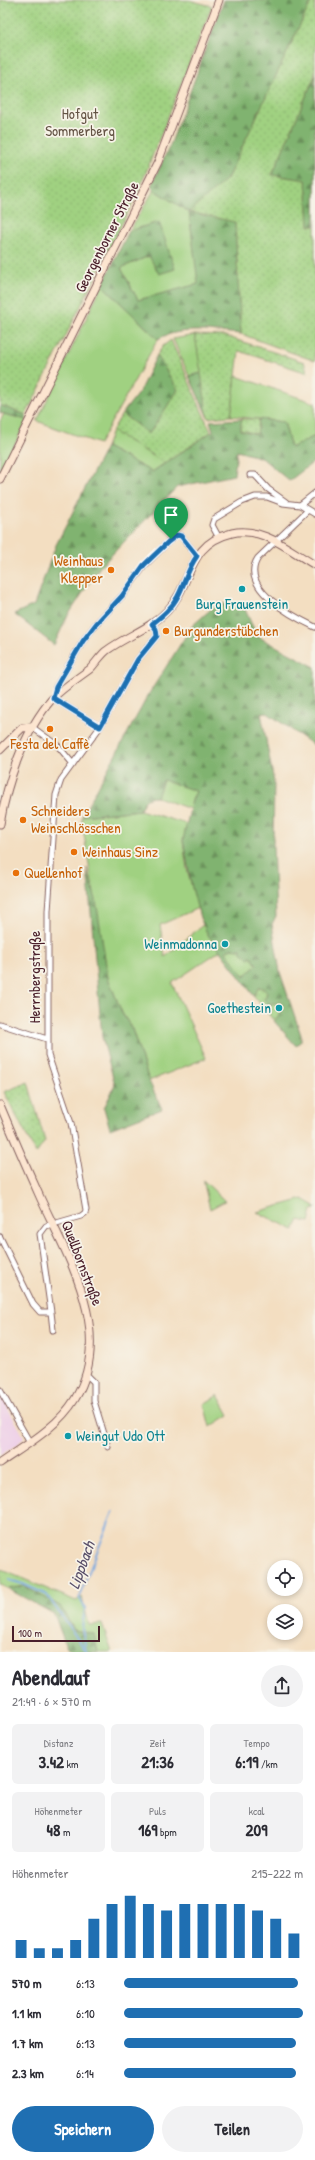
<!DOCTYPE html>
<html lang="de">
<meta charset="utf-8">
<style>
:root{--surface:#fff;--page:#f2f2f3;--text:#2b2b33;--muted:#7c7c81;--accent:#1f6fb2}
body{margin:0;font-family:"Patrick Hand",sans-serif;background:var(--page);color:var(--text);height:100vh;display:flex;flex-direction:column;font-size:15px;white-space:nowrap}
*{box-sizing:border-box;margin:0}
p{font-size:13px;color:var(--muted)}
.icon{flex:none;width:22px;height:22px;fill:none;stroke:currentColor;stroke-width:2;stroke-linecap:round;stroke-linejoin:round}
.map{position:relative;height:1652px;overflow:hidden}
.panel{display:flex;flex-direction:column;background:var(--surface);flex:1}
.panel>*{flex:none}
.fabs{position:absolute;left:267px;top:1560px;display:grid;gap:8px}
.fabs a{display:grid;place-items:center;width:36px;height:36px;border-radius:50%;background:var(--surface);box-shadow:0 2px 6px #0003;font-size:20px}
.scale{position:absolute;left:12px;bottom:10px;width:88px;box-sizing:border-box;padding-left:4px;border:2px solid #4a1f2b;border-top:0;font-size:11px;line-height:14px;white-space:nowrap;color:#4a1f2b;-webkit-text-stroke:3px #f7f3e8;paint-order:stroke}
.pin{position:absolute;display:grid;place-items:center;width:34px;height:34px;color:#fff;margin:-41px -17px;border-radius:50% 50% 50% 0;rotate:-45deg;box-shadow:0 0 4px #0007}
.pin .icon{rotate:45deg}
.round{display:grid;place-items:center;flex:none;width:42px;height:42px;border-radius:21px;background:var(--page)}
.summary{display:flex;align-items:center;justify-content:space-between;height:68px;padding:0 12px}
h1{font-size:22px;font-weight:800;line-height:30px}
.metrics{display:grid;grid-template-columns:repeat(3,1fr);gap:6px;height:68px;padding:4px 12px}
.metrics div{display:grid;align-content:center;border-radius:6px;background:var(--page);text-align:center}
.metrics b{font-size:17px;font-weight:800}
.metrics small{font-size:11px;font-weight:400}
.metrics p{font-size:11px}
.chart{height:112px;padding:8px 12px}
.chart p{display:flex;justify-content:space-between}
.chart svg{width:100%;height:72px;margin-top:4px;stroke:var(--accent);stroke-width:6}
.button{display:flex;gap:8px;margin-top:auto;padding:8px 12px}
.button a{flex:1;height:46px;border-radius:24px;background:var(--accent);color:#fff;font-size:16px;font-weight:800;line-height:46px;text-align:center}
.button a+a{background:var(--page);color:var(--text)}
ul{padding:0 12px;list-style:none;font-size:13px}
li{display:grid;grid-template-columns:64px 48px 1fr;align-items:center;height:30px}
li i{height:10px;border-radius:5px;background:var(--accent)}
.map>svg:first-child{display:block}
.built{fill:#eed0e8}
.grass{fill:#a0d181;stroke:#757856}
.forest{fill:url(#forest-firs);stroke:#65694d;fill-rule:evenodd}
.park{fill:url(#park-dots);stroke:#757856}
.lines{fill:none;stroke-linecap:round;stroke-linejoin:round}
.stream{stroke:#75a7e0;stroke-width:2}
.street-casing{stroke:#856260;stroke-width:7}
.secondary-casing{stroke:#856260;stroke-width:9}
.street{stroke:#fff;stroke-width:5}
.secondary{stroke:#fce5d0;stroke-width:7}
.route-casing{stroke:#fff;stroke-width:8}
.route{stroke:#1f6fb2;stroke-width:5}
.food-dot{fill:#e8710a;stroke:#f7f3e8;stroke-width:1.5}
.culture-dot{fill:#0f9aa8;stroke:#f7f3e8;stroke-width:1.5}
.labels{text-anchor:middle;stroke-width:3.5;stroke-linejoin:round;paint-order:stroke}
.park-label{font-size:15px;fill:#645445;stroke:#f7f3e8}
.street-label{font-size:15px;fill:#4a1f2b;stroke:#f7f3e8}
.food-label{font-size:15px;fill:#c56008;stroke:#f7f3e8;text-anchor:start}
.culture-label{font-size:15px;fill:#0d838f;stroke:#f7f3e8;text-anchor:end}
.water-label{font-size:16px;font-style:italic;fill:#594f6a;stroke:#f7f3e8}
</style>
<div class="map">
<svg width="315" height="1652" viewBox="0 0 315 1652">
<defs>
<pattern id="forest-firs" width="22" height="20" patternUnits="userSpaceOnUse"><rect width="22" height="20" fill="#80b36f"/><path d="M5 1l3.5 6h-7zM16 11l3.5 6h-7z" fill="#6b915b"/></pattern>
<pattern id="park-dots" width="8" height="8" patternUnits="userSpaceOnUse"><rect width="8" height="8" fill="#a0d181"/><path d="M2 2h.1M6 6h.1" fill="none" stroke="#8bb370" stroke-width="1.8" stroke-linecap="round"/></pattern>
</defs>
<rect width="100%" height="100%" fill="#f7f3e8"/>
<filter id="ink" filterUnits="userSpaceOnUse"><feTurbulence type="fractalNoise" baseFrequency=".025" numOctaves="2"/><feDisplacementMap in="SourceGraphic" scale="8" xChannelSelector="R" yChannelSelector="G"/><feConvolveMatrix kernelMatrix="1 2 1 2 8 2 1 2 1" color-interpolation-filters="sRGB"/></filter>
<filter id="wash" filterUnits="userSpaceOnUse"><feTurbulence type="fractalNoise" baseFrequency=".012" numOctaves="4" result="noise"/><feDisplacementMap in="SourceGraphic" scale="16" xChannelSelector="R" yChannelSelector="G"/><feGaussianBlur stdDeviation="0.9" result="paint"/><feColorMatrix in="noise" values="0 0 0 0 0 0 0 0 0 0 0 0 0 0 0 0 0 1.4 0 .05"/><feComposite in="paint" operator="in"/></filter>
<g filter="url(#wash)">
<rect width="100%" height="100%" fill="#f3dec1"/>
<path class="built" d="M0,1394L24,1437L17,1445L0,1455Z"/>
<path class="grass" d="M154,190L189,212L199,284L138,300L121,268L149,256L159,222L129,231Z
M102,285L158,339L99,444L37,421Z
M195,335L202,373L189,376L173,339Z
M236,376L315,403V436L291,448L284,422L231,416Z
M4,414L27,420L0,474V421Z
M112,431L165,463L152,472L106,447Z
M163,779L196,791L190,809L157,797Z
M140,810L187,824L183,841L187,869L198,908L160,925L165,957L204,924L208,935L221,950L172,983L206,1058L149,1081L132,1029L122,1013L108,978L82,823V816Z
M231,948L241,949L248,958L251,956L257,965L244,976L225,952Z
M203,1180L225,1201L210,1209Z
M303,1199L315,1206V1209L312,1210L309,1222L299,1220L294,1230L257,1212Z
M218,1395L229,1415L210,1427L204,1404Z
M0,1569L76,1601L82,1597L89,1625L102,1624L112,1652H98L94,1634L74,1630L60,1606L24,1587L8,1589L0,1584Z"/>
<path class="forest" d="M224,0H312L227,179L190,212L235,221L241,334C215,332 181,326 158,339L102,285L129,231L159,222L175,269L159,274L149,256L121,268L138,300L198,284L189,212L154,190L151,186L171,143Z
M315,75V226L309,227L306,180L272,175Z
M157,355L178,390L149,434L122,414L139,392Z
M202,373L208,418L189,376Z
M0,405L26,415L27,420L0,413Z
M242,419L240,430L257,434L259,419L284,422L291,448L315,436V461L289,481L262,458L237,451L234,475L177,487L99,568L67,617L54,645L14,614L34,605L56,545L106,447L152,472L213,431L210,421Z
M218,603L244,607L257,636L315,667V746L266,712L261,713L274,782L273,846L276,916L272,924L280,972L301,1035V1041L296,1046L274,1021L282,1011L280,1002L269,1006L264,1000L267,993L264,989L259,987L254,996L208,935L200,918L192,888L183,840L192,800L196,791L163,780L157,797C146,797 144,800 140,810L82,816L150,692L192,626ZM231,948L241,949V952L248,958L251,956L257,965L244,976L226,952Z
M87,868L96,900L108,978L122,1013L132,1029L149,1081L162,1109L110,1129L104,1108L115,1085L102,1037Z
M24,1586L60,1606L74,1630L94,1634L98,1652H73L66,1646L54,1614L8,1589Z"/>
<path class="park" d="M0,0H189L212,6L139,190L26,415L0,405Z
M312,0H315V75L272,175L306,180L309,226H315V361L241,334L235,222L189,212L227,179Z
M195,335L225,336L304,362L308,373L239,351L231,416L208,418Z
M171,340L211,432L165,463L112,431L122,414L149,434L178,390L157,355L163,346Z
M242,419H259L257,434L240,430Z
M259,987L264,989L267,993L264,1000L269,1006H272V1002L275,1004L280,1001L284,1006L282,1011L274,1021L254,996Z
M28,1082L45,1141L36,1154L4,1092Z"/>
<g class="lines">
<path class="stream" d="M9,1580L23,1584L47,1595L84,1648
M86,1652L82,1628L85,1608L79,1597L113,1512"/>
</g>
</g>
<g filter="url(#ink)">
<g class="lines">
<defs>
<path id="street" d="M250,475H255L268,489L286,502
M300,505L315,493
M308,510L258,558C238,588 294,617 315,627
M219,538L212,525L214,519L242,502L255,497H267L283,503L300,505L315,514
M55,696L56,687L83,641L96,624L122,596L145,565L168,542L177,535L181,536L197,556
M53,698L100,727
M32,727L58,746L73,764
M0,1024L47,1039
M0,1237L33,1304L40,1312H51L40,1234L46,1226L81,1216L85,1213L86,1210L71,1123L48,1055V911L56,795L61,780L100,727L138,659L157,636L156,629L152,624
M51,1312L53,1330
M87,1375L94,1382V1401L108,1447
M0,1390L30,1443"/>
<path id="secondary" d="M0,479L158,162L219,0
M0,750L22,728L32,727
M0,824C7,782 24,731 52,699C63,687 77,679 90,669C96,663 100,656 106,651C126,636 150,629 167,611C193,584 186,544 232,533C263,526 290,551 315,565
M0,1105C13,1136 26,1166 40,1197C68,1258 115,1333 75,1399C58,1427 26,1445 0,1463"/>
</defs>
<use href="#street" class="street-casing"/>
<use href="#secondary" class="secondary-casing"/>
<use href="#street" class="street"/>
<use href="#secondary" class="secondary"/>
</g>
</g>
<g class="lines" filter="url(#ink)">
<defs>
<path id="route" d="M177,535L181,536L197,556C188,568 185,583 178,596C172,608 162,616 152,624L156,629L157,636L138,659L100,727L53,698L56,687L83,641L96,624L122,596L144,565L168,542Z"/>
</defs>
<use href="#route" class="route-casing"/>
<use href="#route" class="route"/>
</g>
<g class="food-dot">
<circle cx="111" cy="570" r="4"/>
<circle cx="166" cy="631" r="4"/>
<circle cx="50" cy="729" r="4"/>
<circle cx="23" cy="820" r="4"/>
<circle cx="74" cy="852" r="4"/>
<circle cx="16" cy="873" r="4"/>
</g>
<g class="culture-dot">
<circle cx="242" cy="589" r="4"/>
<circle cx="225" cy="944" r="4"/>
<circle cx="279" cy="1008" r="4"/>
<circle cx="68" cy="1436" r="4"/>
</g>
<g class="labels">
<g class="park-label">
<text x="80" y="119">Hofgut<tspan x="80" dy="17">Sommerberg</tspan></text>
</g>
<g class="street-label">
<text transform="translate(107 237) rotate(-63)" y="5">Georgenborner Straße</text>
<text transform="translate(35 977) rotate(-90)" y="5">Herrnbergstraße</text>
<text transform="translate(82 1263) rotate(69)" y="5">Quellbornstraße</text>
</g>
<g class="food-label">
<text x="103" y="566" text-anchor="end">Weinhaus<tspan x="103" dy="17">Klepper</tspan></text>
<text x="174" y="636">Burgunderstübchen</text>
<text x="50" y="749" text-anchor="middle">Festa del Caffè</text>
<text x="31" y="816">Schneiders<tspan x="31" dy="17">Weinschlösschen</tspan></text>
<text x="82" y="857">Weinhaus Sinz</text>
<text x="24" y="878">Quellenhof</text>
</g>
<g class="culture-label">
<text x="242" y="609" text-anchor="middle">Burg Frauenstein</text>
<text x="217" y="949">Weinmadonna</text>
<text x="271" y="1013">Goethestein</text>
<text x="76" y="1441" text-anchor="start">Weingut Udo Ott</text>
</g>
<g class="water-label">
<text transform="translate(81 1565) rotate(-70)" y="6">Lippbach</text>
</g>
</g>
</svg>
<div class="fabs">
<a><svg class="icon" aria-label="locate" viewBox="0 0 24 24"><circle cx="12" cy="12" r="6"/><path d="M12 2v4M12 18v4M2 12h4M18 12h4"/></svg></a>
<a><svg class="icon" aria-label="layers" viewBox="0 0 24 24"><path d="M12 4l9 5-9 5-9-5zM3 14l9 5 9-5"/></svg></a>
</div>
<div class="scale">100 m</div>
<div class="pin" style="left:171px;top:539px;background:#1e9e55"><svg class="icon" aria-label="arrive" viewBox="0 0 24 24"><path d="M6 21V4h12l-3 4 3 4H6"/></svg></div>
</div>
<section class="panel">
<div class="summary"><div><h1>Abendlauf</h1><p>21:49 · 6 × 570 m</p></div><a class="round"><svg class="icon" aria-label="share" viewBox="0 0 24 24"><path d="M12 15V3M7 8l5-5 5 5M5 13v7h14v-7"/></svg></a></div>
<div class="metrics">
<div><p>Distanz</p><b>3.42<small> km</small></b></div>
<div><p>Zeit</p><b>21:36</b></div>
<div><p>Tempo</p><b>6:19<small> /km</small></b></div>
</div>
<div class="metrics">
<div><p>Höhenmeter</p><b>48<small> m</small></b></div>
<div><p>Puls</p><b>169<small> bpm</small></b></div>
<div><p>kcal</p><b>209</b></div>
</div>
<div class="chart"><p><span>Höhenmeter</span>215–222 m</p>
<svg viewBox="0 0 160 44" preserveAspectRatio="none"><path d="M5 44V33M15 44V38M25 44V38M35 44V33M45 44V20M55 44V11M65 44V6M75 44V11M85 44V15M95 44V11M105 44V11M115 44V11M125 44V11M135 44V15M145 44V20M155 44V29"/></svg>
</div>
<ul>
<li><b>570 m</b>6:13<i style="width:97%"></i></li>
<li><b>1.1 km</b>6:10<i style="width:100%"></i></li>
<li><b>1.7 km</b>6:13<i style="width:96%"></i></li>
<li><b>2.3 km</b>6:14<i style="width:96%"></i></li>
</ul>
<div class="button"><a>Speichern</a><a>Teilen</a></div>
</section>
